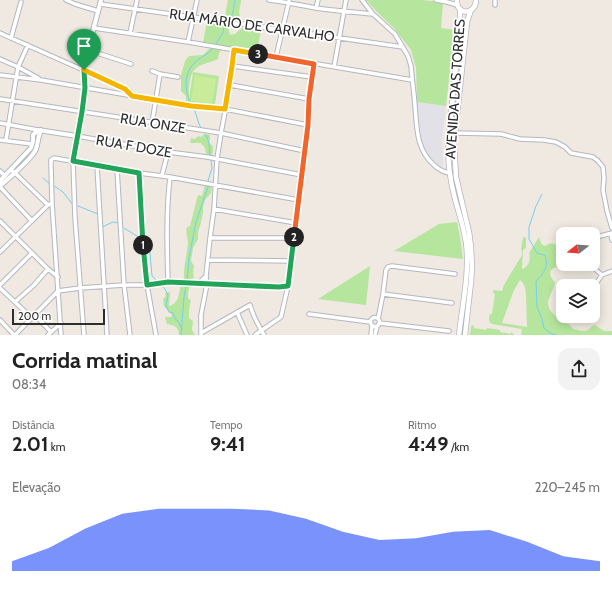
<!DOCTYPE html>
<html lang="pt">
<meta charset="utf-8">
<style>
:root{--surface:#fff;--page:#f2f2f2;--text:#222;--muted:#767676;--accent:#4264fb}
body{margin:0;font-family:Cabin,sans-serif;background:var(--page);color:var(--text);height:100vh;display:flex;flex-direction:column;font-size:15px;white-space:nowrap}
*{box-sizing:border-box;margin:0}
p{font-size:13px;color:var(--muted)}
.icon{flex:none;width:22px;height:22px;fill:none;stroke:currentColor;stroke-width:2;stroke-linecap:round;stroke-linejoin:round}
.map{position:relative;height:335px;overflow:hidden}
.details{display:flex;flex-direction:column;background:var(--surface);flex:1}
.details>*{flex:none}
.needle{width:26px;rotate:253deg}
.buttons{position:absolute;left:556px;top:227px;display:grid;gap:8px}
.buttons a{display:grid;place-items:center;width:44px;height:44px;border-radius:8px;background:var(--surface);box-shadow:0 2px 10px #0003;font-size:20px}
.scale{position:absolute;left:12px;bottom:10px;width:93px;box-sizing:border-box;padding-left:4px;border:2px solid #2e2e2e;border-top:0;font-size:11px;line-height:14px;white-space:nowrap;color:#2e2e2e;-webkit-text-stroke:3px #fff;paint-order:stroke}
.pin{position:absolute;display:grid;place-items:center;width:34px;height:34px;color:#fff;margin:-41px -17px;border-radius:50% 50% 50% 0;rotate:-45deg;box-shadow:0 0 4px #0007}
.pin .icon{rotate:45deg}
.km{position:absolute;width:20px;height:20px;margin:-10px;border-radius:50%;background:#222;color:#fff;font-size:11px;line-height:20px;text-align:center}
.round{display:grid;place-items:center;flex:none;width:42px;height:42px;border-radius:12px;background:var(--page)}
.overview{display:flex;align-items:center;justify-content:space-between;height:68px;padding:0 12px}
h1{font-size:22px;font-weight:700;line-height:30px}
.metrics{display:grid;grid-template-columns:repeat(3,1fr);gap:6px;height:68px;padding:4px 12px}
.metrics div{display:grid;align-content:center}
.metrics b{font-size:20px;font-weight:700}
.metrics small{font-size:11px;font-weight:400}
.metrics p{font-size:11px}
.chart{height:112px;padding:8px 12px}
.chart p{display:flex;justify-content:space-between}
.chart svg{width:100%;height:72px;margin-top:4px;fill:var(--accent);opacity:.7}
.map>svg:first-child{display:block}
.industrial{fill:#e3e1e8}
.green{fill:#b6e59e;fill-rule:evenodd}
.pitch{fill:#c9ec9a}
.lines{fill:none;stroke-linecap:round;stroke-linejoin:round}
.stream{stroke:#75cff0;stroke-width:1}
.minor-casing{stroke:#b4b7c1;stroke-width:5.5}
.tertiary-casing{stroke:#b4b7c1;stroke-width:6}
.secondary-casing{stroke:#b4b7c1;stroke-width:6}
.minor{stroke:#fff;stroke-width:3.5}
.tertiary{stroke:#fff;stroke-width:4}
.secondary{stroke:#fff;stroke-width:4.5}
.split-1-casing{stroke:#fff;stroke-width:8}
.split-2-casing{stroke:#fff;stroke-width:8}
.split-3-casing{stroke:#fff;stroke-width:8}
.split-4-casing{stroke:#fff;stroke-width:8}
.split-1{stroke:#22a559;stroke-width:5}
.split-2{stroke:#22a559;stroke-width:5}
.split-3{stroke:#f0652b;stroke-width:5}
.split-4{stroke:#f5b400;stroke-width:5}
.labels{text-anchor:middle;stroke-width:3.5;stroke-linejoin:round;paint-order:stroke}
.street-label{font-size:14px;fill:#2e2e2e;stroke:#fff}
</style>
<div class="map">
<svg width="612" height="335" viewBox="0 0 612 335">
<rect width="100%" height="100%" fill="#efe9e1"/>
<path class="industrial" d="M417,102L446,106L442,138L443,166L441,167L424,152L420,135Z"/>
<path class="green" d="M228,0H241V1L239,12L240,16L233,20H226L225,17L226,10Z
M366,0H421L443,2L441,28L455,30L446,106L417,102L416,68L411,50L394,28L380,15Z
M207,21L224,23L228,26L230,35L235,34L242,28C249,28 250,30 257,33L261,30L257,52L203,43Z
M210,48L222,49L219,53L218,59C212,62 205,63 199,66C188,72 189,88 189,99L193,72L219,76L215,104L225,105L224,107L221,108L192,104L186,102V96L181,91V75L185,61L189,56L203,55Z
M204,134L210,135V140L209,141L210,144L213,146V151L212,155L206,154L205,148L201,143H190L191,138L195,139L198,136L201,137Z
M205,185L212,187L211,193L205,200L203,206V213L200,226L198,232V239L193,248L191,261L194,266L193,273L194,278L184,280C183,267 187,256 188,243C188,238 185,233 187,227L190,226L198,195L202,196Z
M457,222L460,237L463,259L394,251L439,224Z
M523,237L526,238V248L523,250L522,268L523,269C529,265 531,260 529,253L539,237L541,243L544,246C550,244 552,241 557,246C553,258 559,256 563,266L559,268L556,267C546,271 551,277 555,283C554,289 549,295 548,302C547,313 560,318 567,324H569L573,329C581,330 585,335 592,326L595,325L604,331H612V335H521L522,329L492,324C488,322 489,318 490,314H492L495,294L493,293V290L502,291L504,285L522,255V252L521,249ZM520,280C525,284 526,289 526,296L527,327L502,323L514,290Z
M370,266L366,305L318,299Z
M181,284L190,285L188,293V298L191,301C189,304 189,314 189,318L193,321L192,330L195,335H179C179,327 174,325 167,324L165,317H171L172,315L164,306L163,299L166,296L165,293L170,292L169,306C179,304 179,293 181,284Z
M472,325L474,326V328L486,330L487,328L500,330V332L511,334V332L515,335H470L471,327Z"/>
<path class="pitch" d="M195,75L216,79L212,104L191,101Z"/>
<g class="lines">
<path class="stream" d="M230,20L233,12L235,0
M216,44L223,33L224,26
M191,104C183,89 184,69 199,59C205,55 209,53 214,47
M194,108L199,124L201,128
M206,135L209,143L210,156
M43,178L50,184
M208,181L212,168L211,160
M54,186L63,192L73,205
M542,194L536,206L529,227V239L537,253L545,255C549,267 544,273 536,281L537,307L542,319L544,328L550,333L556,335
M78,206L98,214
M102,227L113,222L119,223
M124,228L140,238
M145,241L146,242L150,253L152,276L157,281
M187,281L189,258L196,222L208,187
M161,285L165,289L168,295L166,306L169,312L173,313L175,319L178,321L182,329
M181,335L184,297L186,286"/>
<defs>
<path id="minor" d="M66,0L75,4L98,11
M269,0C285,2 300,5 316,8C335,11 354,12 373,14
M362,0L373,14L395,34L408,56L411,66C412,79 414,92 415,106C417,128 416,149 434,165C439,170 443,172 450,173
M436,0L447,2L457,5
M495,0V5
M100,4L403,47
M316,8L318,0
M94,28L188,42L412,80
M0,33L117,85L125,89L132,96
M130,33L137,0
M11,38L21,2
M188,42L197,0
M88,50L131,64
M276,57L289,1
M0,59L18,67L38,78
M233,66L312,77
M334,67L346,0
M152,71L160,74L178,77
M0,75L41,80L191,106L225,109L308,125
M230,85L309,99
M0,99L221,133L305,151
M0,123L38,130
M152,123L160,74
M455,133L501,134L520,139L544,140L556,142L565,147L571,153L593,157L598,161L603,167L604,178L603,190L607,211L612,228
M0,140L32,144
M6,140L18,67L28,45
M97,166L107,335
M117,169L124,285L130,335
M11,170L14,172L48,205L50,204
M0,171L5,176
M139,173L142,241L145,261L147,285L156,335
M162,175L168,152
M0,187L32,221
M214,209L296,223
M0,221L48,269L58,277
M611,234L612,240
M210,238H294
M593,238L612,233
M0,252L48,205
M208,260L291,261
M589,264L602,275
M168,282C167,247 166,212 170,177
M199,283L279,287L288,286
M0,285L32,253
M0,288L32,318
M593,288L602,275L612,271
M383,294L452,303
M561,299L563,295
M15,302L34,285L48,269
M237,312L247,335
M309,314L370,322
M35,315L51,332
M370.5 322a4.5 4.5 0 1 1 9 0a4.5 4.5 0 1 1-9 0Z
M378,319L383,294L386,270L388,267L392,266L455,274
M0,320L14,335
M379,323L449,331
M201,333L250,305C253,316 258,325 264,335
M15,335L58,291L80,288L124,285H147L168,282L190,284L199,283L206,276
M48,335L61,323
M61,335L52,203L51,165V160L54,158L139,173L170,177L299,200
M84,335L75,218L73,161L77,136L168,152L207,157L302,175
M201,335V315L207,284L206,276L210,238L214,209L217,159L221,133L230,85L234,50
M255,335L281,317L288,286L308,125L309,99L314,64
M371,335L372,326
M375,335L377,326"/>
<path id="tertiary" d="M0,181L31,148L33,141V135L38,130L77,136L82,112L85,88L84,70L88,50L101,0
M0,186C9,178 32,159 36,149C38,143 38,136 41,130"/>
<path id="secondary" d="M457,0C456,16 476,15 476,0
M459,335C462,307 470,271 466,243C464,227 458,211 454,195C449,175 447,155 449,134L460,25V9
M465,335L471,282L472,266L471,247L469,232L456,177L454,143L467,22L471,10"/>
</defs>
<use href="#minor" class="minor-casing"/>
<use href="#tertiary" class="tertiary-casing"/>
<use href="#secondary" class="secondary-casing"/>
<use href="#minor" class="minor"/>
<use href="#tertiary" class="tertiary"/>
<use href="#secondary" class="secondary"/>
</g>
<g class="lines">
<defs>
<path id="split-1" d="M84,70L85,88L82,112L73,161L139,173L143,245"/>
<path id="split-2" d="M143,245L147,285L168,282L279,287L288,286L294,237"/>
<path id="split-3" d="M258,54L314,64L309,99L308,125L294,237"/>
<path id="split-4" d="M84,70L125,89L132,96L191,106L225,109L232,66L234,50L258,54"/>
</defs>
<use href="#split-1" class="split-1-casing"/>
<use href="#split-2" class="split-2-casing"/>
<use href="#split-3" class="split-3-casing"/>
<use href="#split-4" class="split-4-casing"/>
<use href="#split-1" class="split-1"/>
<use href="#split-2" class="split-2"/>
<use href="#split-3" class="split-3"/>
<use href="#split-4" class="split-4"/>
</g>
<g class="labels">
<g class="street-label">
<text transform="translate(252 25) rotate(8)" y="5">RUA MÁRIO DE CARVALHO</text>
<text transform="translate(455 89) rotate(-86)" y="5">AVENIDA DAS TORRES</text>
<text transform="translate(153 123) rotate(9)" y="5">RUA ONZE</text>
<text transform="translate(134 146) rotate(10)" y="5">RUA F DOZE</text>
</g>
</g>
</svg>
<div class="buttons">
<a><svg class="needle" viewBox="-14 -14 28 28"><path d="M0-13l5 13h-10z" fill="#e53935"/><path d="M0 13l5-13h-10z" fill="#767676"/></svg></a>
<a><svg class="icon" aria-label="layers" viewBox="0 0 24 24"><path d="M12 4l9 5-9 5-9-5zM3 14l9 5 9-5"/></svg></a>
</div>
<div class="scale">200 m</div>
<div class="pin" style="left:84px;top:70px;background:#1e9e55"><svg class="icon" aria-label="arrive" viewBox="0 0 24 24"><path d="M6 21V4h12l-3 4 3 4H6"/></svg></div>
<b class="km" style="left:143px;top:245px">1</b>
<b class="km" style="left:294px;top:237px">2</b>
<b class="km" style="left:258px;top:54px">3</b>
</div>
<section class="details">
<div class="overview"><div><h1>Corrida matinal</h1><p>08:34</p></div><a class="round"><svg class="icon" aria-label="share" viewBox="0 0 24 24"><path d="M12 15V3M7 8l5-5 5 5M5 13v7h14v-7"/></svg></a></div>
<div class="metrics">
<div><p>Distância</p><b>2.01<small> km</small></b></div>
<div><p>Tempo</p><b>9:41</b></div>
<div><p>Ritmo</p><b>4:49<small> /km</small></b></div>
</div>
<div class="chart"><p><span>Elevação</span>220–245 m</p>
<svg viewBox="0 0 160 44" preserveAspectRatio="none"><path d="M0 44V38L10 30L20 18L30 9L40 6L50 6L60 6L70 7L80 12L90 20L100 25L110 24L120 20L130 19L140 26L150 35L160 38V44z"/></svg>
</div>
</section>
